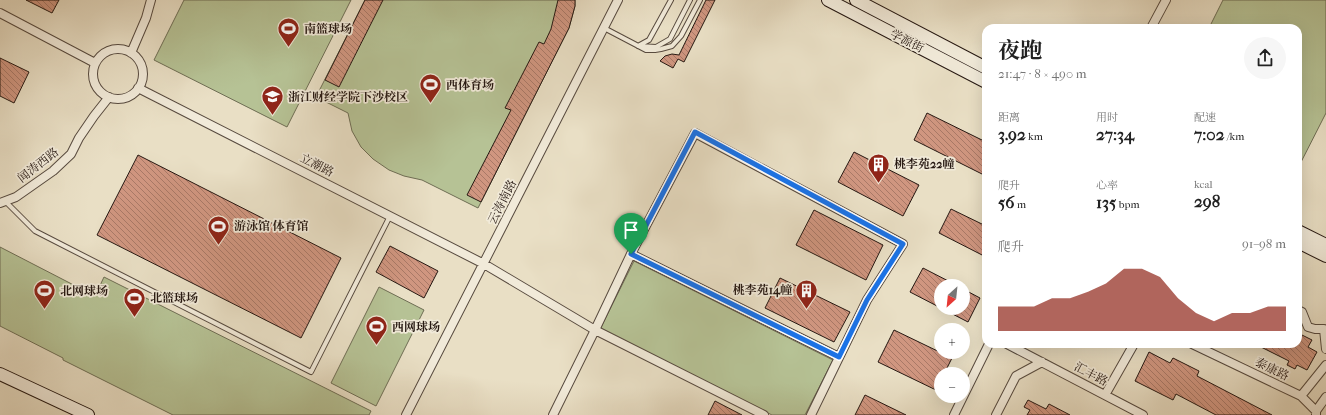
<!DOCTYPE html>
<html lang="zh">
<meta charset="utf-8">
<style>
:root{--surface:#fff;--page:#f6f6f6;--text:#222;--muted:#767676;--accent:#8f2418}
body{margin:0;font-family:"IM FELL French Canon","Noto Serif SC",serif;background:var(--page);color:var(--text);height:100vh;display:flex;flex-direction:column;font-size:15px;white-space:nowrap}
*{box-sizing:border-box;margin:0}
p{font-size:13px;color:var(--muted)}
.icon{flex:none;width:22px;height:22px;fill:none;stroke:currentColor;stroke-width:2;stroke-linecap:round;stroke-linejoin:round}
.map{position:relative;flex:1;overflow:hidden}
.details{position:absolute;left:982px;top:24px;width:320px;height:324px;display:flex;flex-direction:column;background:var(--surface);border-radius:12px;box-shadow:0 4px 16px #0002}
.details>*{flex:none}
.needle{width:26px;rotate:207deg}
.tools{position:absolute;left:934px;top:279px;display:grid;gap:8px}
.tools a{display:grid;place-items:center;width:36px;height:36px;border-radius:50%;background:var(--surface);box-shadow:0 4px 16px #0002;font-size:20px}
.pin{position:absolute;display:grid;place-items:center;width:34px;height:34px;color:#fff;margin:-41px -17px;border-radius:50% 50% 50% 0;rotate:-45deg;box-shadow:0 0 4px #0007}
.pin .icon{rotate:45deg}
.round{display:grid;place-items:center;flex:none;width:42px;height:42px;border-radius:21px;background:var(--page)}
.summary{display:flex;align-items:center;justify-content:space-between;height:68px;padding:0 16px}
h1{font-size:22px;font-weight:700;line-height:30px}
.figures{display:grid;grid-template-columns:repeat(3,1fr);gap:6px;height:68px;padding:4px 16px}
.figures div{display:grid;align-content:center}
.figures b{font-size:17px;font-weight:700}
.figures small{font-size:11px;font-weight:400}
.figures p{font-size:11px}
.chart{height:112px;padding:8px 16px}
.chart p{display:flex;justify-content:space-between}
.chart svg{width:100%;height:72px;margin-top:4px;fill:var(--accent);opacity:.7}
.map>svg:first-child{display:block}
.green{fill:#b6c295;stroke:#6e6d54}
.building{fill:url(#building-back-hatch);stroke:#261812}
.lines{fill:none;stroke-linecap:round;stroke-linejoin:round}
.service-casing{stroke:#574a3f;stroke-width:6}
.minor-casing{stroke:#574a3f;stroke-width:10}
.secondary-casing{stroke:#261812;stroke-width:14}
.service{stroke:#f1ead9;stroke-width:4}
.minor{stroke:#f1ead9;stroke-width:8}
.secondary{stroke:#f1ead9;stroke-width:12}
.route-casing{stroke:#fff;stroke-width:8}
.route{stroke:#1a73e8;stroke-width:5}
.labels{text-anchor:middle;stroke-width:3.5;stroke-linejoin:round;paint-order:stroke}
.poi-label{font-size:12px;font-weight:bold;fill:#261812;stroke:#f1ead9;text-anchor:start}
.street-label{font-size:12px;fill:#261812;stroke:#f1ead9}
</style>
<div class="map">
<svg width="1326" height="415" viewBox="0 0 1326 415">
<defs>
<pattern id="building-back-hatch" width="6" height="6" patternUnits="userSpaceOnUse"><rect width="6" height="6" fill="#d09680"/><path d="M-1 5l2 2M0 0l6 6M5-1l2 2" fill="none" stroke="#a97967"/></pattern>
</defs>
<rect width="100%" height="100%" fill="#e9dfc5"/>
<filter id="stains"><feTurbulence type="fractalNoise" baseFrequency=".005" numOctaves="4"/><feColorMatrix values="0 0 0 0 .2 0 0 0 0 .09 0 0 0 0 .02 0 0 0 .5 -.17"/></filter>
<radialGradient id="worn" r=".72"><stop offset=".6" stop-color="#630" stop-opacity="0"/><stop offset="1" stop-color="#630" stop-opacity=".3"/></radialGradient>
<path class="green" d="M184,0H351L287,127L154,60Z
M365,0H575V6L569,28L478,208L422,180L404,176L389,170L373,159L361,147L352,131L348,113L316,97Z
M1223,0H1326V113L1298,168V28H1209Z
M0,247L95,296L104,277L371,411L369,415H173L63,360V358L0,326Z
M634,261L833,360L805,415H772L600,329Z
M379,287L424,310L376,406L331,383Z"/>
<path class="building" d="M26,0H59L52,13Z
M365,0H383L339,87L325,80Z
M558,0H575V6L569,28L481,202L467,195L511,110L505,108L539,42L544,44L551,29Z
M706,0H715L684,62L678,59L673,68L660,61L665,56L672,54L679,55Z
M0,58L29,72L14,103L0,96Z
M927,113L986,142V176L914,140Z
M854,152L919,185L903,216L838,182Z
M138,155L341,258L301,338L97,235Z
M951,209L986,226V257L939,233Z
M814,210L883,245L866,280L796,245Z
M390,246L438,271L424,298L376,272Z
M923,268L958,286H941V308H963V289L980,298L968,322L910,292Z
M780,278L850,312L834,342L765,308Z
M894,330L952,358L944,374H941V380L936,390L878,362Z
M1298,333L1312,340L1308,347L1317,352L1307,370L1297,365L1295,369L1287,365L1289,361L1255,344H1298Z
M1149,352L1170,363L1173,358L1199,371L1197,376L1272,415H1216L1176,394L1173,400L1135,381Z
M865,395L906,415H855Z
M1028,400L1046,409L1049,404L1070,415H1027L1030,410L1024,407Z
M715,401L742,415H708Z"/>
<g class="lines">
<defs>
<path id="service" d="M604,28L646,50H655L661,49L672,46L681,36L700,0
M638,46L649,40L671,0
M640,46L656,47L670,39L690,0
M5,201L35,231L311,372L390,216"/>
<path id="minor" d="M0,13L95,63
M1151,28L1166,0
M93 74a25 25 0 1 1 50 0a25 25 0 1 1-50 0Z
M131,53L146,18L151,0
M138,88L484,264L595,330L631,254L695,133L903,244L867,300L811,415
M0,203L16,197L53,171L71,154L79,138L94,116L109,97
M631,254L839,357
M1298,310L1302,312L1308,327L1315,329H1324L1326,349
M1007,344L1143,415
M1192,344L1301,396L1316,411
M1105,395L1134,344
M1301,396L1326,365
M406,415L618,0
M553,415L595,330L764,415
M954,415L989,344
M996,415L1016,376L1042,362
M1316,415V411L1326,397"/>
<path id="secondary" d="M828,0L986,82
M856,0L986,68
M1298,231L1326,245
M1298,242L1326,256
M0,374L88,415"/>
</defs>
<use href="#service" class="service-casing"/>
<use href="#minor" class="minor-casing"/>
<use href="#secondary" class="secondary-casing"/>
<use href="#service" class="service"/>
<use href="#minor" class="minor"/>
<use href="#secondary" class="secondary"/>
</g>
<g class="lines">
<defs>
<path id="route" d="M695,132L903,244L867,300L839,357L631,254Z"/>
</defs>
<use href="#route" class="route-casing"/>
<use href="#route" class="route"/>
</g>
<defs>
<symbol id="stadium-pin" viewBox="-11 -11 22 30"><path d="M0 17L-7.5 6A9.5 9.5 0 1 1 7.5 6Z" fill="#8f2418" stroke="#f1ead9"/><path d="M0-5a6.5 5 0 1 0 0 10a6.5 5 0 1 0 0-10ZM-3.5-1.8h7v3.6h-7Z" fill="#fff"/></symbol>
<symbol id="university-pin" viewBox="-11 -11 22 30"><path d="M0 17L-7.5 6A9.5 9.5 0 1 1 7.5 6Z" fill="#8f2418" stroke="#f1ead9"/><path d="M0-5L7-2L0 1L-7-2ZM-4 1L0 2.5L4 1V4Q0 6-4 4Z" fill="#fff"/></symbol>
<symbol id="building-pin" viewBox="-11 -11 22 30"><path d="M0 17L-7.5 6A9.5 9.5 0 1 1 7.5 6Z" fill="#8f2418" stroke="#f1ead9"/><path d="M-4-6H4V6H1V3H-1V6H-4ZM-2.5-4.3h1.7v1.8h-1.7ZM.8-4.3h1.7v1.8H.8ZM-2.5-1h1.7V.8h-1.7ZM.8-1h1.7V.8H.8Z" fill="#fff"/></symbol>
</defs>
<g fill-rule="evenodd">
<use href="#stadium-pin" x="276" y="16" width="25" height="34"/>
<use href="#stadium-pin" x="418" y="72" width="25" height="34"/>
<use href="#university-pin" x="260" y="84" width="25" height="34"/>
<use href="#building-pin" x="866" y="152" width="25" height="34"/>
<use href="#stadium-pin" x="206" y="214" width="25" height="34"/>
<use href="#building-pin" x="794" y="278" width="25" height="34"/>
<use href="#stadium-pin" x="32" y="278" width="25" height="34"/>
<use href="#stadium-pin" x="122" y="286" width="25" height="34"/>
<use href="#stadium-pin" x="364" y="314" width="25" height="34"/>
</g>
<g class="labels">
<g class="poi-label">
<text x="304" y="33">南篮球场</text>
<text x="446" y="89">西体育场</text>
<text x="288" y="101">浙江财经学院下沙校区</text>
<text x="894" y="168">桃李苑22幢</text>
<text x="234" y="230">游泳馆 体育馆</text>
<text x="792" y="294" text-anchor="end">桃李苑14幢</text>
<text x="60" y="295">北网球场</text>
<text x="150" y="302">北篮球场</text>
<text x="392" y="331">西网球场</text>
</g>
<g class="street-label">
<text transform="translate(907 41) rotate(27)" y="4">学源街</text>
<text transform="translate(38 165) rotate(-38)" y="4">闻涛西路</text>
<text transform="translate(317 165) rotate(27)" y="4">立潮路</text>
<text transform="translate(502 202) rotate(-63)" y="4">云涛南路</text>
<text transform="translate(1272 369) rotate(26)" y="4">泰康路</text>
<text transform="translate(1091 374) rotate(28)" y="4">汇丰路</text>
</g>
</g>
<rect width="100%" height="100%" filter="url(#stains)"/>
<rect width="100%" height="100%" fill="url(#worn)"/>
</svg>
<div class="tools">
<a><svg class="needle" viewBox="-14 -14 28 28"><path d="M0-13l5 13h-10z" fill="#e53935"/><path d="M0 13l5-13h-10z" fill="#767676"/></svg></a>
<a>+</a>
<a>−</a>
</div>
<div class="pin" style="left:631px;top:254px;background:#1e9e55"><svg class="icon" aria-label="arrive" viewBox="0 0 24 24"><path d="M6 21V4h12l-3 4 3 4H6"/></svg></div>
<section class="details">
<div class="summary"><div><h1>夜跑</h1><p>21:47 · 8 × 490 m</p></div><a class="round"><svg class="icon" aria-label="share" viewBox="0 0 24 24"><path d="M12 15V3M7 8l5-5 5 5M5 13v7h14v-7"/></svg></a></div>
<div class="figures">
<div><p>距离</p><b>3.92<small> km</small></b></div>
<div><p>用时</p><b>27:34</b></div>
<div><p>配速</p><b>7:02<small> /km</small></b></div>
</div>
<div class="figures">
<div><p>爬升</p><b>56<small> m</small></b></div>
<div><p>心率</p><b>135<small> bpm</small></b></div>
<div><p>kcal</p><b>298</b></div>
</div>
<div class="chart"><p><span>爬升</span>91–98 m</p>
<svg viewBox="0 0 160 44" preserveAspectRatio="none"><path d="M0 44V29L10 29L20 29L30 24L40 24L50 20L60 15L70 6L80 6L90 11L100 24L110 33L120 38L130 33L140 33L150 29L160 29V44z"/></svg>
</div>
</section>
</div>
